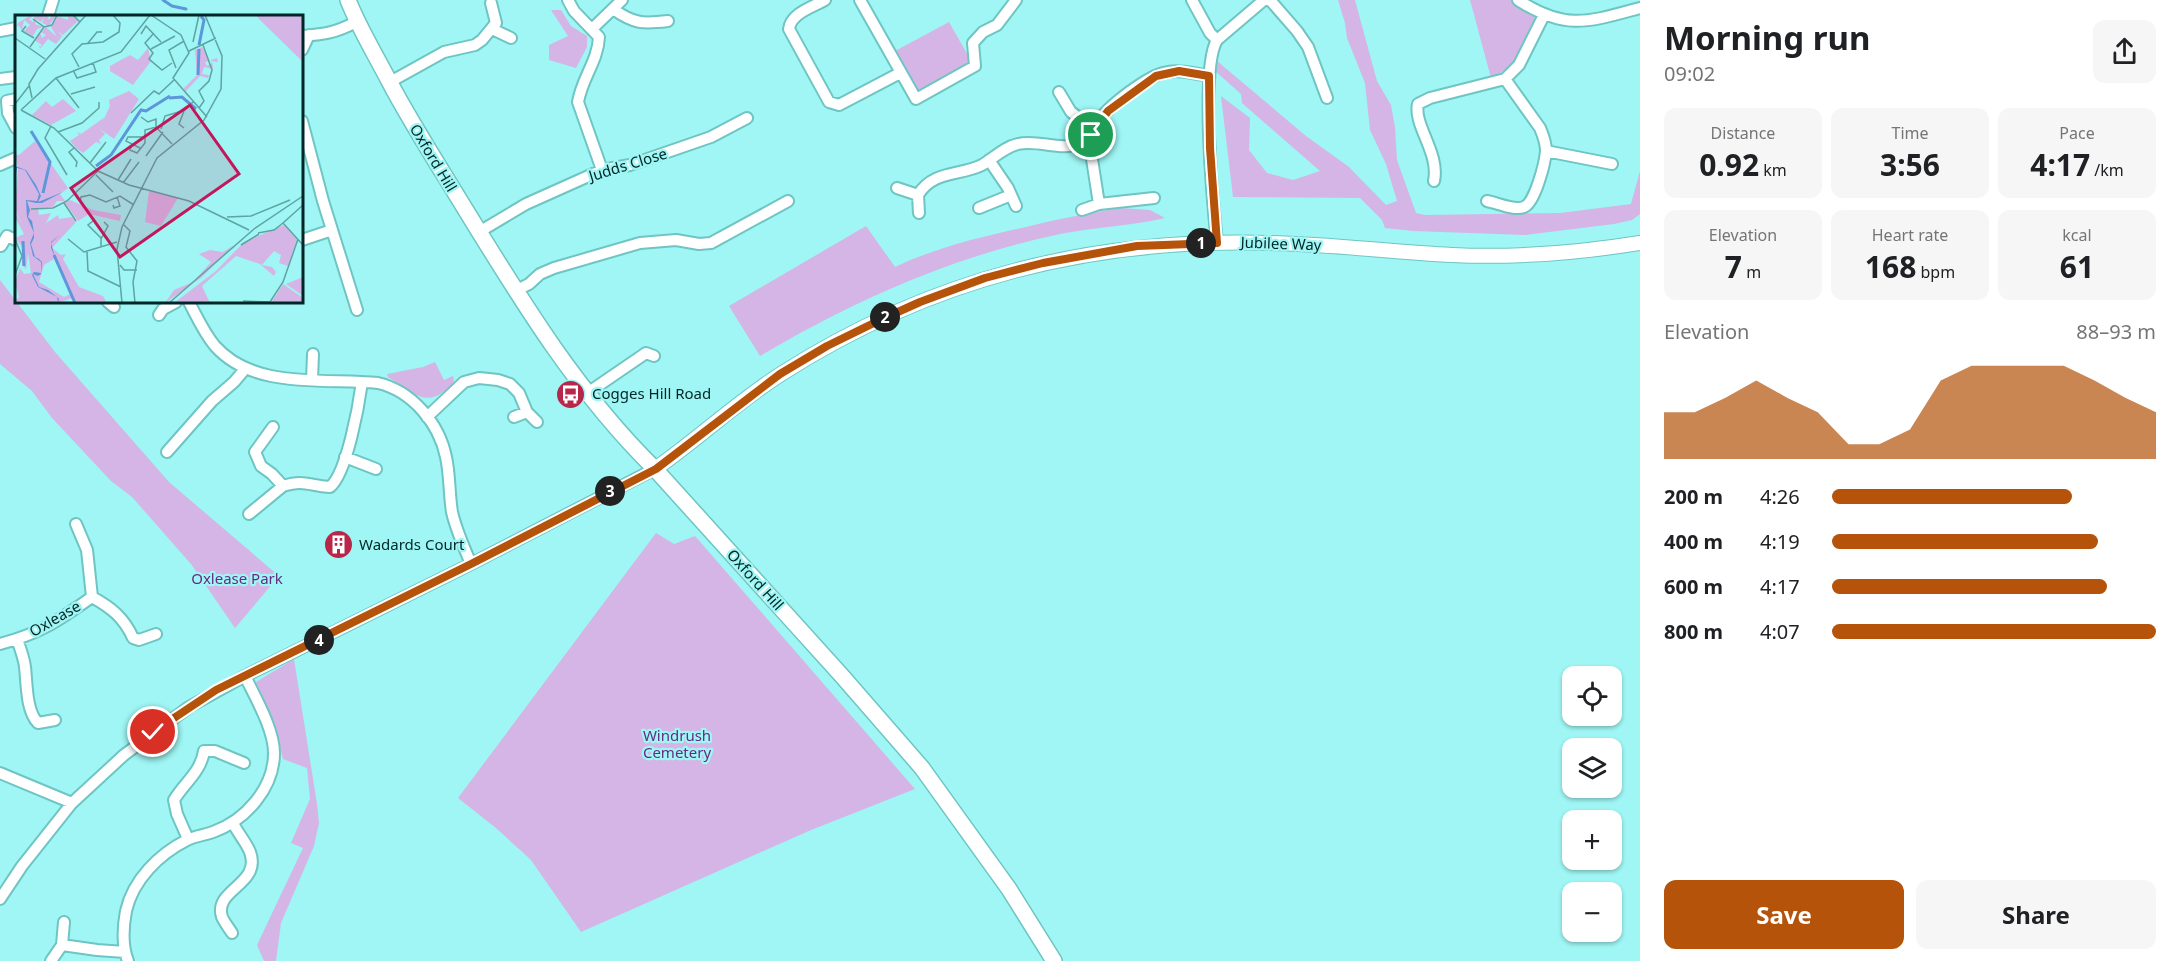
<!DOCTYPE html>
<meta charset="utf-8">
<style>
:root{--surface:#fff;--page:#f6f6f6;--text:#202124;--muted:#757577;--accent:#b45309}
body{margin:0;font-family:"Noto Sans",sans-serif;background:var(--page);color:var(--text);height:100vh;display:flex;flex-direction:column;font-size:22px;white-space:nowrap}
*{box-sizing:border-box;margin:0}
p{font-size:20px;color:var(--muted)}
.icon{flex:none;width:33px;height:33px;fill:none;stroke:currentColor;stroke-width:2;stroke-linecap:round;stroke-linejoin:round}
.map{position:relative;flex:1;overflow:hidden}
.details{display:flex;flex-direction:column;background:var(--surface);width:540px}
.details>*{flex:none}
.controls{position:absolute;left:1562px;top:666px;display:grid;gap:12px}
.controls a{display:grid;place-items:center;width:60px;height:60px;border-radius:12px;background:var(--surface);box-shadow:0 2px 4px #0004;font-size:30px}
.pin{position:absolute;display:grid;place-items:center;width:51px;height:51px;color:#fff;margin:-26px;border:3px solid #fff;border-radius:50%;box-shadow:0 2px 6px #0007}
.km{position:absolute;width:30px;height:30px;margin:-15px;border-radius:50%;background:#222;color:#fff;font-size:16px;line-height:30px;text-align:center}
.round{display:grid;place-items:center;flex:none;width:63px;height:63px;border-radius:12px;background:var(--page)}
.overview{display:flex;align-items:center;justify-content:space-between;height:102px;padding:0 24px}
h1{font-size:33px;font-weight:700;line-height:45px}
.stats{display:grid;grid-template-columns:repeat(3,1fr);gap:9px;height:102px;padding:6px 24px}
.stats div{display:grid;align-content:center;border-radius:12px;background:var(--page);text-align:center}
.stats b{font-size:30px;font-weight:700}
.stats small{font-size:16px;font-weight:400}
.stats p{font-size:16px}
.chart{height:168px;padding:12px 24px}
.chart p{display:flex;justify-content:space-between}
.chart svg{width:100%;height:108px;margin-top:6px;fill:var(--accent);opacity:.7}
.action{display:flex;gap:12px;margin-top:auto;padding:12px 24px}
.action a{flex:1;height:69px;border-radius:12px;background:var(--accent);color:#fff;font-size:24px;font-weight:700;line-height:69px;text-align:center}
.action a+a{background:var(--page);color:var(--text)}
ul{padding:0 24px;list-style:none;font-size:20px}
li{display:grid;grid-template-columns:96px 72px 1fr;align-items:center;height:45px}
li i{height:15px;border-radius:8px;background:var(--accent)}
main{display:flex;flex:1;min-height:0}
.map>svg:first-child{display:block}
.green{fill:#d5b5e5}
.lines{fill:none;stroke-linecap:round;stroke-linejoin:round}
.stream{stroke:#5d96da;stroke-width:3}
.minor-casing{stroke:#6ec5c3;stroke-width:14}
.tertiary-casing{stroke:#6ec5c3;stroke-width:16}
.secondary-casing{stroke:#6ec5c3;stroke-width:18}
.minor{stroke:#fff;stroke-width:10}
.tertiary{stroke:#fff;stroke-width:14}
.secondary{stroke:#fff;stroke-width:15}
.route-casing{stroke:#fff;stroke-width:12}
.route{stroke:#b45309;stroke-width:8}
.labels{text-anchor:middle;stroke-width:4.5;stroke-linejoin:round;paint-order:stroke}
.street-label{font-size:15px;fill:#002727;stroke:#9ff6f4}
.poi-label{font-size:15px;fill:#002727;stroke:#9ff6f4;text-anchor:start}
.park-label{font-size:15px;fill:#682b83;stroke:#9ff6f4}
.inset-river{fill:none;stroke:#5d96da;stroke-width:3}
.inset-road{fill:none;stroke:#5fa3a2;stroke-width:1.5}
.view{fill:#c2185b;fill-opacity:0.15;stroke:#c2185b;stroke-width:3}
.inset-edge{fill:none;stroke:#002727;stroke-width:3}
</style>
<main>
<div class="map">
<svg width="1640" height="961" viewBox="0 0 1640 961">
<rect width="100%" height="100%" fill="#9ff6f4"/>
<path class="green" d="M1338,0H1355L1377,81L1391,105L1395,127L1397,160L1416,213L1425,215L1560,213L1631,204L1640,171V214L1632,220L1614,224L1525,235L1413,231L1385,228L1382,220L1360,198L1233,197L1221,96L1250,118L1249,150L1267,173L1293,180L1320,171L1242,103L1241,94L1214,70L1217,61L1306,136L1349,167L1386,205L1397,201L1386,164L1370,130L1365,83L1347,38L1345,23Z
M1470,0H1510L1534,16L1536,23C1523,47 1517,66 1491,78Z
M551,10H561L571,26L587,36V47L576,68L549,60V45L568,36Z
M949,22L970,59L969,63L919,90L916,89L895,51Z
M1121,208L1150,210L1165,218C1130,226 1095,227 1060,234C954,256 853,301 760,356L729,306L866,226L895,267C937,247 981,237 1026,227C1059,219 1087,213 1121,208Z
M0,280L55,352L169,482L279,576L235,628L191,564L132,497L111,481L52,418L32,391L0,364Z
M435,362L444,380L453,376C455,383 453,384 448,388C425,410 411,390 388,377L387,374L423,367Z
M656,533L674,544L695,536L915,789L811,830L581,932L531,860L496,828L458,798Z
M294,659L317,804L319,823L314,846L281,923L276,961H264L257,945L303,848L291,843L310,799L307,768L283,759L272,717L256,682Z"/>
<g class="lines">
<path class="stream" d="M163,0L172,6L186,9"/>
<defs>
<path id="minor" d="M568,0L574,11L599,37C598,61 582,78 578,102L602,170
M825,0C813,7 791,13 789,29L829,102L839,105L900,73
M860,0L916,99L975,66L973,43L983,32L997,25L1016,0
M1192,0L1210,33L1217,40C1200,68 1213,205 1217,243
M1270,0L1297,31L1308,47L1327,98
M1518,0C1566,31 1588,22 1640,8
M613,9C634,24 643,24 668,21
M48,16L53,0
M593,28L622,0
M492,29L511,38
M0,31L16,28
M302,36C325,34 335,33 356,22
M1217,40L1264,0
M302,50L309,35
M0,79L16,77
M390,82L444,52L475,45L482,40L496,23L491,3
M1059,92L1071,112L1094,129
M16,99L7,101L8,113L16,128
M302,121L323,201L357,310
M1086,140L1092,159L1099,204
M1546,151L1612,164
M989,160L1008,188L1016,206
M0,165L16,158
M1434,181C1440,153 1413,125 1418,104L1430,98L1505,79L1519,65L1544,15
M897,188L918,195C933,170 960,176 982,165C994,158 1004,147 1018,144C1039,139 1060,152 1081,143C1091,139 1095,127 1101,118C1111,104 1147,77 1163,73C1178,69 1194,73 1209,76
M918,195L919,213
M1487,201C1498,203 1514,211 1524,207C1535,203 1545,163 1546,151C1546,143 1543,135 1540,128L1505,79
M979,208L1011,195
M1082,210L1099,204L1154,198
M479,232L526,204L602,170L630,165L711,137L747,118
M302,240L332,230
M1,246L7,236L16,240
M515,291L529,284L540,274L554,268L640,243L676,240L699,244L711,243L788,201
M108,302L114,307
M189,302C197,317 204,333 215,346C254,390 325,378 378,383C412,391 439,423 446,457C450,475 449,494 452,512C456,530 464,547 471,564
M159,315L163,309L176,302
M312,380L313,354
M589,392L646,353L654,356
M427,417L464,382L479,378L498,380L510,384L519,393L527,412L537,422
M514,417L527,412
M273,427L255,452L261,466L272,474L283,486C305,479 309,486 330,487C347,473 359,404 362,382
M167,452L212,401L234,382L245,369
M345,457L376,469
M249,514L283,486
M92,597C112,608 124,618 133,638L139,640L156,634
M17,639C20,648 24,658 25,667C27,684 26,711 38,723L55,720
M0,644C41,633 58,621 92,597L87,550L76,524
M0,773L72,803
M188,839L177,814L174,800C184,783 201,772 204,751H215L244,763
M0,899L22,866L72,803L124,755L189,707L245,676L471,564L655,469
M232,933C229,928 224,922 222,917C213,889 262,885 250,852C246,842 237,832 233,823
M62,945L64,922
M51,961L62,945L97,950L125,952
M128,961C122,946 123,927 126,911C133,880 159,854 187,840C195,836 205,835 213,832C246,820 274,788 274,753C274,729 255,697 245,676"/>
<path id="tertiary" d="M655,469C698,439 737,402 781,374C931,278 1092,238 1269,243C1330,244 1391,252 1452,255C1515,258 1578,253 1640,243"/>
<path id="secondary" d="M348,0C359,28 375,54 389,81C408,117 430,152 451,186C512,285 572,388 655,469L842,676L922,768L1009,889L1054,961"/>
</defs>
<use href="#minor" class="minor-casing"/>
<use href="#tertiary" class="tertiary-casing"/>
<use href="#secondary" class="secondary-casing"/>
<use href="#minor" class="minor"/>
<use href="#tertiary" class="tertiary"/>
<use href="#secondary" class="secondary"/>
</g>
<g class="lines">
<defs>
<path id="route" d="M153,732L216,690L471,564L656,469L780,374L827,346L880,320L920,302L985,278L1043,263L1137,246L1217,243L1210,148L1209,76L1179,71L1156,76L1108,111L1091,135"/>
</defs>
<use href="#route" class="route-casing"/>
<use href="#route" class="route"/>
</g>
<defs>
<symbol id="bus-disc" viewBox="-11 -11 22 22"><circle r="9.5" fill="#b82749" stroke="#9ff6f4"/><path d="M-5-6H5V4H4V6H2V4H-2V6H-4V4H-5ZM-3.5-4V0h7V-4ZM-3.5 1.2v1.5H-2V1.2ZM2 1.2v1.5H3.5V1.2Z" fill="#fff"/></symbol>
<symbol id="building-disc" viewBox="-11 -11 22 22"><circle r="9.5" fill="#b82749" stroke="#9ff6f4"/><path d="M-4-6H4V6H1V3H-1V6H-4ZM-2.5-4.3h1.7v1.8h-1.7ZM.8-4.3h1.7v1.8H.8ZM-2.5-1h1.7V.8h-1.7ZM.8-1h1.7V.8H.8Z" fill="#fff"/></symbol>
</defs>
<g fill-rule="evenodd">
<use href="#bus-disc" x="554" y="378" width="33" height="33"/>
<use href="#building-disc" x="322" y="528" width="33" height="33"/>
</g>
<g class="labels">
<g class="street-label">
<text transform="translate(433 158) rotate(59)" y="5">Oxford Hill</text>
<text transform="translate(628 165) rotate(-17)" y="5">Judds Close</text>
<text transform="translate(1281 244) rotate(2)" y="5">Jubilee Way</text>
<text transform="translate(755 580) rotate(48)" y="5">Oxford Hill</text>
<text transform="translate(55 619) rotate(-30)" y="5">Oxlease</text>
</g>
<g class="poi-label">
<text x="592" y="399">Cogges Hill Road</text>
<text x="359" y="550">Wadards Court</text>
</g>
<g class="park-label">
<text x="237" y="584">Oxlease Park</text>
<text x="677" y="741">Windrush<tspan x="677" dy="17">Cemetery</tspan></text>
</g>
</g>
<g transform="translate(15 15)">
<rect width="288" height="288" fill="#9ff6f4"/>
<path d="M16,0H19L14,4L18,7L20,0H32L34,5L37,0H41L34,11L27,8L30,0L26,7L21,4L20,9L28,12L22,14L18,21L9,16L15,10L9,5L7,15L3,10L0,14L3,8ZM241,0H288V47L245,5ZM42,1L53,5V1L59,2L63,6L48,20L43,16L47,21L41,29L33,24L25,34L23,29L25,32L27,30L19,25L25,18L27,23L31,20L26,17L31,12L42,22L36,12ZM187,32L195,46L190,47L192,51L197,48L196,45L202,43L203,47L197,46L198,54L189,52L187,59L194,60L193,63L185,61L170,77L175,83L170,79L169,73L182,60L180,35ZM133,33L136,46L118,70L95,56V51L115,40L123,45ZM114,76L124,84L99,124L85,114L90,119L84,125L86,129L81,127L68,138L61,133L55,126L64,120L62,117L66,119L90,102L84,114L95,91L94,85ZM48,84L61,96L36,110L17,100L31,86L37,92ZM20,126L53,173L45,179L50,186H42L38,192L23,193L24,200L36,198L31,208L43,200L44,204L57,202L61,207L37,233L46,240L51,239L48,244L64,272L88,281L92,288H59L57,283L43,288L42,282V288L0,286L4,282L0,267L5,253L9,259L16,258L13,238L11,254L7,250L8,233L0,223L9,219L0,202V196L8,211L0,194L3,153L0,139L4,140ZM39,244L57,278L49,282L24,267L29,250ZM134,176L163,183L146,211L130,207ZM55,185L78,195L106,200L105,206L74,199L63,206L50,188ZM269,210L282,224L273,251L264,248L266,240L259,236L247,250L257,252L261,257L259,261L245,249L221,241L187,271L195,288H159L201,256L229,227ZM219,230L187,262L150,288L159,275L178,267L196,247L184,239L195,235L208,237ZM288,262V281L271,269ZM268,269L288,283V288H256Z" fill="#d5b5e5" fill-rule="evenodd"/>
<path d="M0,151L11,155L21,170L26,181L23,187L48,177L27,188H21L12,186L15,195L13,202L17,206L19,218V223L16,229L20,242L24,244L27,247L40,242L36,233V227L46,219L57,209L60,205L57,209L36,228L40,242L27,247L26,259L23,261L18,259L24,272L33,275L42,282L44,284L43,288L42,282L23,272L17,260L19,257L26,258V247L18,241L15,228L19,218L12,202L11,185L22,186L24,179L10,155L2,153L0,166Z" fill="#5d96da"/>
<path class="inset-river" d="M184,30L189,5L186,1M183,60L184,34M154,83L167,82L181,94M16,116L35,147L28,178M81,151L96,140L126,95L131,96L155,81M8,226L9,251M39,240L60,288"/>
<path class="inset-road" d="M45,0H58L65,7M136,0L166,20L174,38L158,63L192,102M11,11L7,16L19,23M29,12L37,10L42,0M139,18L130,28L138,38L134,44L147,55L157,48M126,19L131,11L146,27M0,23L30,44M178,27L184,0M73,28L82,17H87M15,32L29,12L18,4M136,34L160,21M174,36L201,23M64,52L57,39L67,29L88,27L104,17L105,8L98,0M161,53L154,35L169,26M58,55L62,63L75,59L81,57L78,48M41,63L64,93M56,79L80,72M17,83L14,69L23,54L71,0M0,89L14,71M184,93L189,86L184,76L194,66L197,55L188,30M6,95L39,113L83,156L114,170L174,186L234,215M6,95L41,63L106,37L135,0M169,96L164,109L169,113M116,98L139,76L144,79L159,65M126,102L133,107L141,104V112M36,111L30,123L52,160M146,114L150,101L170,95L178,87M43,117L67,108L84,93V87M117,129L115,135L122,138L130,128V115L141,112L157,129M59,133L54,137L62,147L61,152M125,133L111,126L113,122H130M131,141L148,117M75,148L91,127M81,160L98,177M103,165L116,144M108,168L124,147M65,187L66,182L75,180L91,187L105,181L119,190M49,188L61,206M98,190L99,193L105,191L102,182M16,194L38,193L52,186L83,156M212,202L236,201L275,185M79,205L73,210L86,223M268,208L288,230M268,208L288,190M108,209L115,216L111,232L122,246L118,267M243,218L259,215L268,208M0,224L7,241L0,260M53,224L69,237L102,227M226,230L244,219M86,231V224L93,211L89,207M72,237L73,256L106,272M105,250L109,255H122M118,267L120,288M228,286L255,287L268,267L283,224M107,288L102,234L107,212L142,143L189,105L206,74L207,41L190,0M154,288L239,214L288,181"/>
<path class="view" d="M175,90L224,159L105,242L56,173Z"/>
<rect width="288" height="288" class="inset-edge"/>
</g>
</svg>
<div class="controls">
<a><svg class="icon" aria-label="locate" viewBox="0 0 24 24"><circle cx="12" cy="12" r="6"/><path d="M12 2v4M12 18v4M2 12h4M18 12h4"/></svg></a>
<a><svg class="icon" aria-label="layers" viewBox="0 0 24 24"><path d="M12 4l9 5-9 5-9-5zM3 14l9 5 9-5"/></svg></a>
<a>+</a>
<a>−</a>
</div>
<div class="pin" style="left:1091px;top:135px;background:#1e9e55"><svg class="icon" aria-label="arrive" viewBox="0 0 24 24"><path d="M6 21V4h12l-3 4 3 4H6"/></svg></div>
<div class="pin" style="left:153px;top:732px;background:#d93025"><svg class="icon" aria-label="check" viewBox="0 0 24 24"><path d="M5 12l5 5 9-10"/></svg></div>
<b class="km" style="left:1201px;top:243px">1</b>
<b class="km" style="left:885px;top:317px">2</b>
<b class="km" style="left:610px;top:491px">3</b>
<b class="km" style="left:319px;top:640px">4</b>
</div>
<section class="details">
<div class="overview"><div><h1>Morning run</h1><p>09:02</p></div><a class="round"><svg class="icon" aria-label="share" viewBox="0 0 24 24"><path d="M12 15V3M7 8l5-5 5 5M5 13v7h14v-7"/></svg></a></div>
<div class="stats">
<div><p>Distance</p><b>0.92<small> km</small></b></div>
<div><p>Time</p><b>3:56</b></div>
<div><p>Pace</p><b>4:17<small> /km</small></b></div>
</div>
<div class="stats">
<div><p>Elevation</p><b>7<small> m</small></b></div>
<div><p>Heart rate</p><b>168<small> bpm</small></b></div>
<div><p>kcal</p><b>61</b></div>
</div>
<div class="chart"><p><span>Elevation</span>88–93 m</p>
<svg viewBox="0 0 160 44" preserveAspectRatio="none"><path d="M0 44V25L10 25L20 19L30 12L40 19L50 25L60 38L70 38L80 32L90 12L100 6L110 6L120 6L130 6L140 12L150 19L160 25V44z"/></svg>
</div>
<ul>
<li><b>200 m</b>4:26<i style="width:74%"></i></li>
<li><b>400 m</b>4:19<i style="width:82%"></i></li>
<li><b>600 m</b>4:17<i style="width:85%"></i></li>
<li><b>800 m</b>4:07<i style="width:100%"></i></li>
</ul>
<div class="action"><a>Save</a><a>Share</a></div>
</section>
</main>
